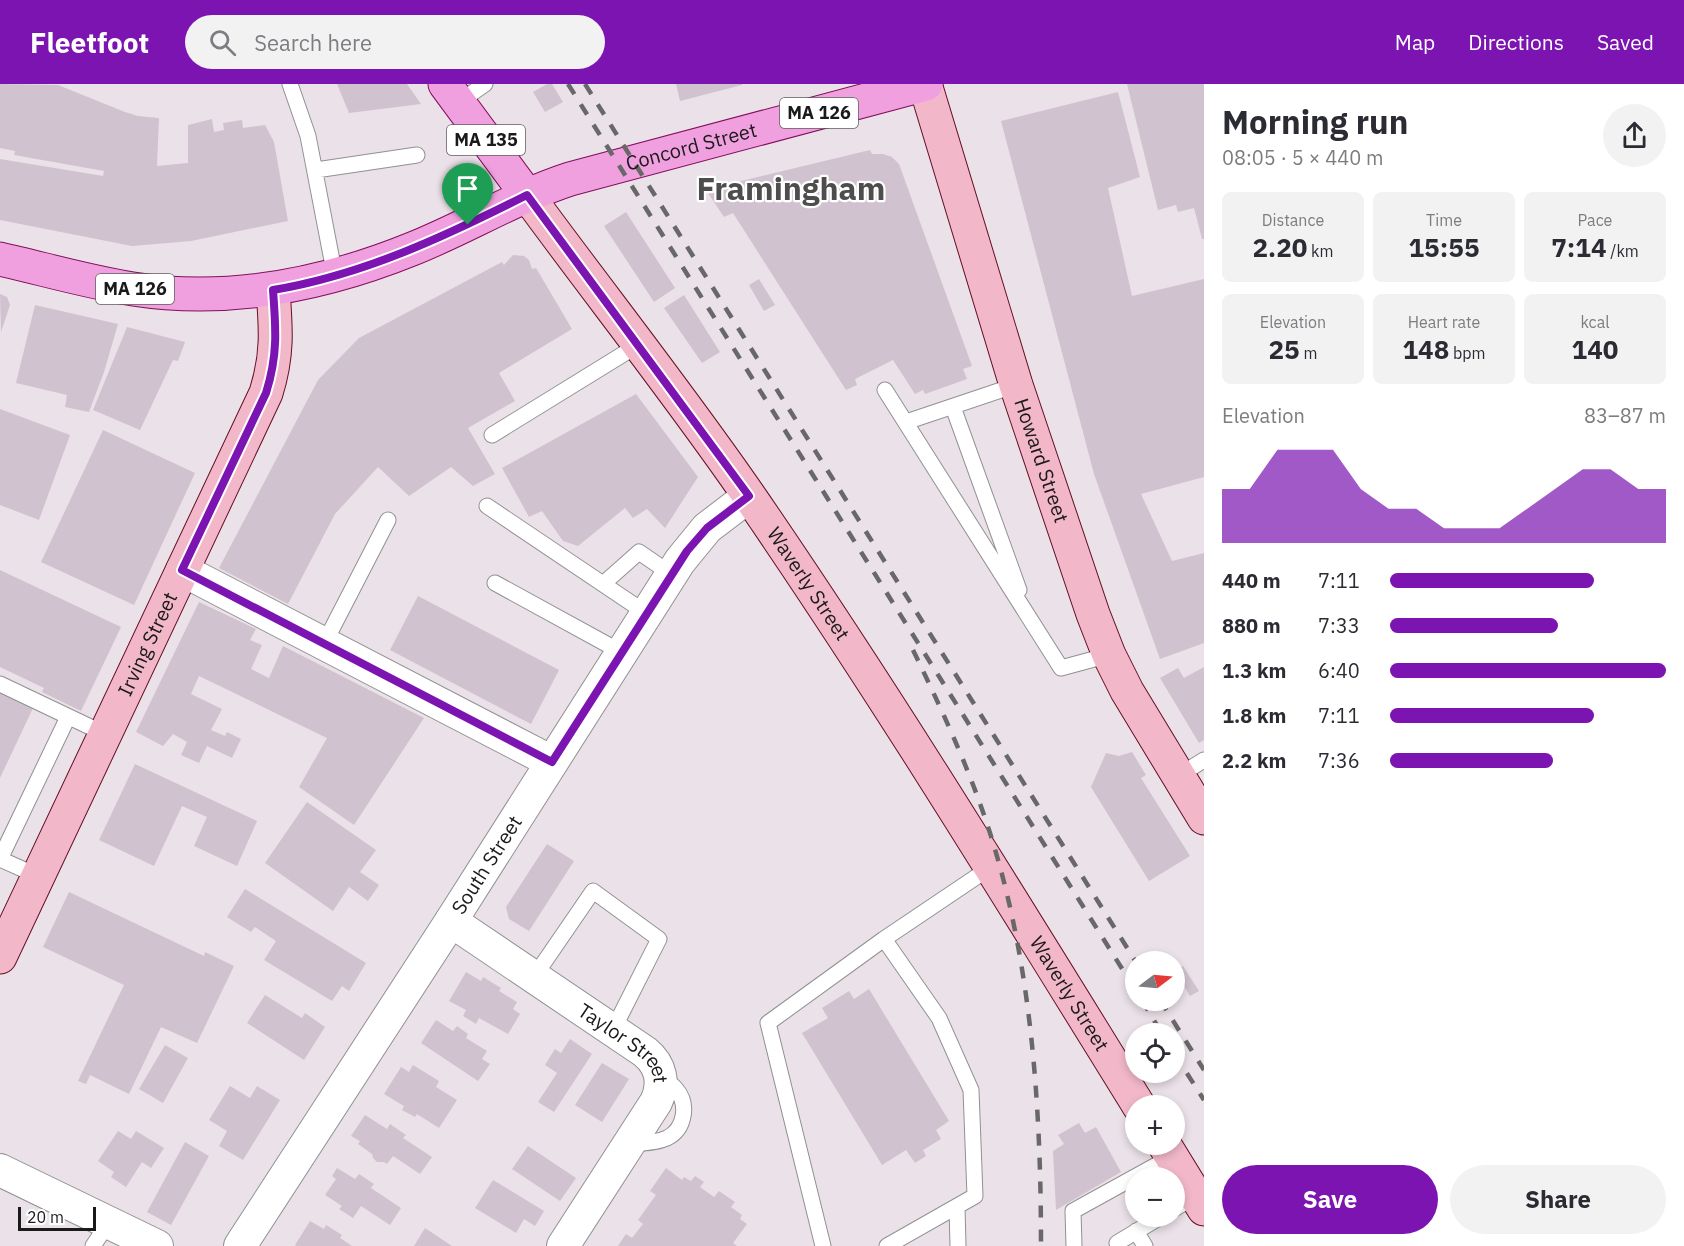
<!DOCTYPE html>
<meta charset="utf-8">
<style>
:root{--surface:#fff;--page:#f2f2f3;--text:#2b2b33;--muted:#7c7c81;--accent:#7b14b1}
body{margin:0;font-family:"IBM Plex Sans",sans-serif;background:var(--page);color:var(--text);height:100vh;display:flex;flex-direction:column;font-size:22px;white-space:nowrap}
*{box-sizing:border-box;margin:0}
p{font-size:20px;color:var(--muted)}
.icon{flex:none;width:33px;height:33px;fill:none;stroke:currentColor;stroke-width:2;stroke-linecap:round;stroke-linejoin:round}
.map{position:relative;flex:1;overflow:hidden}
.drawer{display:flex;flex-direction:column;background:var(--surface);width:480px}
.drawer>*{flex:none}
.needle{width:39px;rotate:74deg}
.controls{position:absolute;left:1125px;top:867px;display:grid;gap:12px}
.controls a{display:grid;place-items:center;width:60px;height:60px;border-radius:50%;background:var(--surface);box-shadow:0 3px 9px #0003;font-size:30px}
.scale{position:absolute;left:18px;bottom:15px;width:78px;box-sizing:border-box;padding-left:6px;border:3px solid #1a1a1a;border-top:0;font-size:16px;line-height:21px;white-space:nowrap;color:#1a1a1a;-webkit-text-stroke:4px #fff;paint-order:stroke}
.pin{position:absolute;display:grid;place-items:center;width:51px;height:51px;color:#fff;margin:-62px -26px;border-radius:50% 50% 50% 0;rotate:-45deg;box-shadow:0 0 6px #0007}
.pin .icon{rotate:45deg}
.round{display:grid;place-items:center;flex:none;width:63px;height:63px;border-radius:32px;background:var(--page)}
.headline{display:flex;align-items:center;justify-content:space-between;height:102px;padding:0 18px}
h1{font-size:33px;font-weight:700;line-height:45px}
.stats{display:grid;grid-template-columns:repeat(3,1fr);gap:9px;height:102px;padding:6px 18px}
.stats div{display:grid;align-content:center;border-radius:9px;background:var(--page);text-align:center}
.stats b{font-size:26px;font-weight:700}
.stats small{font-size:16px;font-weight:400}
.stats p{font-size:16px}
.chart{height:168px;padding:12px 18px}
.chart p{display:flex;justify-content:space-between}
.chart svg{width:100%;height:108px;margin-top:6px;fill:var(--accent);opacity:.7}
.button{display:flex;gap:12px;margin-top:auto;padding:12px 18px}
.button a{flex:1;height:69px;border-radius:36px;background:var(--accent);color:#fff;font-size:24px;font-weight:700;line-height:69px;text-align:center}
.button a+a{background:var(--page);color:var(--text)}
ul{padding:0 18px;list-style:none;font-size:20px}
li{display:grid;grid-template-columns:96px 72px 1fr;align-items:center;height:45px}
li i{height:15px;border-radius:8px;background:var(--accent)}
header{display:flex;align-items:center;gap:36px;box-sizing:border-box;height:84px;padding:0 30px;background:var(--accent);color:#fff}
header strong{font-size:28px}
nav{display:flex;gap:33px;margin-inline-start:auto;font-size:21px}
.search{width:420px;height:54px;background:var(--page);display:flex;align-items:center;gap:15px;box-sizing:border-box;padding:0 21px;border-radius:33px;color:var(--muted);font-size:22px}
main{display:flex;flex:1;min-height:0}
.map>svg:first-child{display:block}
.building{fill:#d1c2cf}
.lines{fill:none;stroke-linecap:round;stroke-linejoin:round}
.lane-casing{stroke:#919191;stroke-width:17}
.street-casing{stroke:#919191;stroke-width:34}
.secondary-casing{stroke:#640f23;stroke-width:35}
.primary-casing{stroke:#820f5c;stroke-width:35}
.lane{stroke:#fff;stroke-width:15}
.street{stroke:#fff;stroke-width:32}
.secondary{stroke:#f2b8c9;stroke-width:33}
.primary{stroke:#f1a0df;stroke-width:33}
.rail{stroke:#686868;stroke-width:4.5;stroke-dasharray:12 12;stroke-linecap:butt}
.route-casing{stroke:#fff;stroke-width:12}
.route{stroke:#7b14b1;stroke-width:8}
.labels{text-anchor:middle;stroke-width:4.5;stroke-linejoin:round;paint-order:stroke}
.shield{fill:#fff;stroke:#5f5f5f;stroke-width:1.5}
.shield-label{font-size:18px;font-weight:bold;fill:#1a1a1a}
.street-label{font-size:20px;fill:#1a1a1a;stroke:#fff}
.town-label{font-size:32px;font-weight:bold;fill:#4d4d4d;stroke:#fff}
</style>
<header>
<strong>Fleetfoot</strong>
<div class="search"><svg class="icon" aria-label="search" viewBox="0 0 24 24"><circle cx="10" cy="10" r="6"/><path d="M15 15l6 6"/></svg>Search here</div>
<nav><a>Map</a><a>Directions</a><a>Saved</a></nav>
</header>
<main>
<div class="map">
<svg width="1204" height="1162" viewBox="0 0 1204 1162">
<rect width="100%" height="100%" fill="#ebe1e8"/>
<path class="building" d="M0,0L58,1L125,28L138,32L159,34L157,82L188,79V41L212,35L214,48L224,46L223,39L242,36L243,44L265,41L274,58L288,137L191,157L132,162L0,136V75L103,92L104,87L14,71L15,67L0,64Z
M337,0H407L421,20L349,29Z
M547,0H552L563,18L545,28L533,8Z
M676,0H742V1L680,17Z
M1127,0H1204V155H1202L1194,124L1178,128L1176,121L1158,126Z
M1118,8L1140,93L1108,104L1132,212L1204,195V393L1141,410L1172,477L1204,469V559L1160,575L1094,390L1001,37Z
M870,66L872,70H883L892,73L899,80L972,282L963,285L967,295L925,310L923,306L915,310L893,276L855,295L857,301L846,306L733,129L724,133L708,109L718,106L716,103Z
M626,128L675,204L654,218L604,142Z
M513,171L524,172L529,176L532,185L536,184L572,245L499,289L515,317L468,344L495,390L473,402L451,383L409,412L378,383L335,430L288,520L219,484L318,296L359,254L502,178L504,181Z
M759,195L775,221L764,227L749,201Z
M0,210L7,213L10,221L1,248Z
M684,211L720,268L702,279L664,224Z
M35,221L118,240L104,288L89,328L65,323L67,311L16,299Z
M127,243L185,258L178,277L173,276L140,346L93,326Z
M636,310L698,393L665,444L647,425L633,434L625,424L578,462L563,457L542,427L529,433L502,384Z
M0,325L70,351L39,436L0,421Z
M103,346L195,389L134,521L41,478Z
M0,486L121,543L81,627L42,608L44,604L0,583Z
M418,512L559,586L531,640L390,566Z
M199,518L256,545L250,556L262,561L251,585L269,594L283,562L424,634L354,741L299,703L327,654L199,592L191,610L222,625L211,646L225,652L227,648L241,655L232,674L207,662L199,679L181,671L187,658L173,650L163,662L136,648Z
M1204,583V656L1199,659L1160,594L1178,584L1184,594Z
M0,608L33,624L0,694Z
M1132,668L1146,691L1141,694L1190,772L1149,797L1091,703L1106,669L1119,672Z
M135,680L257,737L237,782L194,762L207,733L182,722L154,782L99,756Z
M307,718L376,766L360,788L379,801L368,817L349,803L333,827L265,779Z
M547,760L574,777L529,847L509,835L506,823Z
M245,805L366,879L349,907L342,902L332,917L264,876L276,857L255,843L251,848L227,833Z
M69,808L204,872L205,868L234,882L197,959L161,943L129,1010L90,991L86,1000L78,997L124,901L43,863Z
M1183,882L1199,907L1190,912L1175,887Z
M466,888L481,897L483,893L501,904L499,907L517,918L513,925L520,930L508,950L479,934L476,940L463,932L466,926L449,917Z
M869,905L949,1037L936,1046L941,1055L923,1066L926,1072L915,1079L906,1066L882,1081L802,949L828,934L822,924L849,907L854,915Z
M265,911L302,934L305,929L325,943L304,976L247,939Z
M436,936L453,947L457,942L468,950L466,954L487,967L482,975L490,980L478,997L421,959Z
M570,955L592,970L554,1028L538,1018L557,989L545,981L555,965L561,969Z
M165,961L188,974L163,1019L139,1005Z
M602,979L629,995L602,1038L575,1021Z
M413,981L439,997L436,1003L457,1016L439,1044L417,1030L415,1033L402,1026L404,1022L384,1010L401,983L409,988Z
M230,1002L250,1014L257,1002L280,1016L243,1076L219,1062L227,1047L209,1036Z
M365,1031L387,1045L390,1040L406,1051L403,1054L432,1073L420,1090L393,1072L387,1080L384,1078H377L373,1074L372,1070L358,1060L360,1057L351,1052Z
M1079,1039L1085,1049L1096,1043L1121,1088L1056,1126L1053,1067L1064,1060L1058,1051Z
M118,1047L131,1055L136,1047L164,1064L151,1084L142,1078L126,1103L111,1093L114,1088L98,1077Z
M185,1058L209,1072L171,1141L147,1128Z
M528,1062L576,1094L560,1117L512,1085Z
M337,1084L355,1095L359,1090L374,1100L371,1104L401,1124L390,1141L361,1122L353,1134L339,1125L342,1122L325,1111L336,1095L332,1092Z
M666,1084L682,1096L684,1093L691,1097L695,1092L704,1098L700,1103L714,1113L719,1107L735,1118L731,1123L742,1131L740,1135L747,1140L733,1159L737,1162H618L626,1150L632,1154L643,1140L638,1136L656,1111L650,1107Z
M493,1096L544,1127L535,1142L524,1135L516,1149L475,1124Z
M310,1137L324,1145L326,1141L342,1151L340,1154L352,1162H296L295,1161Z
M425,1144L452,1162H414Z"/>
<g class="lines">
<defs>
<path id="lane" d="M290,0L308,52L335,192
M459,18L485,0
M316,86L417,71
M885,306L1061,584L1109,571
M953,323L1019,506
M906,338L1016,301
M492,351L638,261
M487,422L646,529
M495,499L621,568
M603,500L639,468L671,490
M324,560L388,436
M0,600L105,650
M1178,692L1204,676
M0,775L68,633
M0,775L38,792
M884,855L939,934L971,1006L975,1112L887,1162
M534,893L593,807L659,855L613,946
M630,1060C643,1059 656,1059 667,1054C685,1045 689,1020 676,1005C672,1000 666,997 661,993
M957,1123L958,1162
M1174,1125L1196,1112
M1136,1147L1145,1162
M1117,1159L1162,1132
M93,1162L109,1138
M823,1162L768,939L884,855L991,783
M1074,1162L1073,1127L1171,1073"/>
<g id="street">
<path d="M182,486L552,678"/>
<path id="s1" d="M451,837L645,968C661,981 665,999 656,1018L563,1162"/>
<path d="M0,1086L157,1162"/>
<path id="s2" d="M240,1162L451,837L680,477L707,444L749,412"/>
</g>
<g id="secondary">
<path id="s3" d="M925,0L1016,301L1093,530L1109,571L1127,607L1204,734"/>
<path id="s4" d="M527,111C601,212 679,310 750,413C886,611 1012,817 1139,1022"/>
<path id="s5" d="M0,873L266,309C278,271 276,245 273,206"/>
<path d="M1164,1060L1204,1125"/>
</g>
<g id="primary">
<path d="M445,0L527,111"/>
<path id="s6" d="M0,175C44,185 88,198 133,205C229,220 323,201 412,165C465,144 515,113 570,95L926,0"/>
</g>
</defs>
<use href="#lane" class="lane-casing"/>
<use href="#street" class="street-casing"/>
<use href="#secondary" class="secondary-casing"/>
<use href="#primary" class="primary-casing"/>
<use href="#lane" class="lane"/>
<use href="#street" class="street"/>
<use href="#secondary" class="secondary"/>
<use href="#primary" class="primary"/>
<path class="rail" d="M568,0L1136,907
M585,0L1136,878
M913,566C942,626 970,686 990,749C1032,881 1041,1025 1041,1162
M1142,916L1162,950
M1160,916L1204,986
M1174,969L1204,1016"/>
</g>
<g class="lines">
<defs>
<path id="route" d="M527,111L749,412L707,444L687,467L552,678L182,486L266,309C278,271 276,245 273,206C363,191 446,152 527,111Z"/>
</defs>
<use href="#route" class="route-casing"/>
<use href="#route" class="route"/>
</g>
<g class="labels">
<g class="shield">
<rect x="780" y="14" width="78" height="30" rx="4.5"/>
<rect x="447" y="41" width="78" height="30" rx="4.5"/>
<rect x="96" y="190" width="78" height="30" rx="4.5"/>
</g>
<g class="shield-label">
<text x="819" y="35">MA 126</text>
<text x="486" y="62">MA 135</text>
<text x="135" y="211">MA 126</text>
</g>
<g class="street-label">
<text dy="7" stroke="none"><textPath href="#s6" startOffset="720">Concord Street</textPath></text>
<text dy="7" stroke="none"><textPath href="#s3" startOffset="394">Howard Street</textPath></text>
<text dy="7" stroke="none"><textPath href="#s4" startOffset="480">Waverly Street</textPath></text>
<text dy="7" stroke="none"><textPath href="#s5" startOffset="346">Irving Street</textPath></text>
<text dy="7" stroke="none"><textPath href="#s2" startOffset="454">South Street</textPath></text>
<text dy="7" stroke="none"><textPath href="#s4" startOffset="966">Waverly Street</textPath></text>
<text dy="7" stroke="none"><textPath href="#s1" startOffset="213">Taylor Street</textPath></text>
</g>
<g class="town-label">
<text x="791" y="116">Framingham</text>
</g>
</g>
</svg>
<div class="controls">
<a><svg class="needle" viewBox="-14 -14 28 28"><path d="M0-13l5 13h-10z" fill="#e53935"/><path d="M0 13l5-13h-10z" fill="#7c7c81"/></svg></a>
<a><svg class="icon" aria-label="locate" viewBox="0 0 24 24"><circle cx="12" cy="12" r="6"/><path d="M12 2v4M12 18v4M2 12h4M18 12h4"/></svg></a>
<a>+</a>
<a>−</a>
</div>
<div class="scale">20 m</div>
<div class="pin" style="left:468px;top:141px;background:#1e9e55"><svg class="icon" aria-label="arrive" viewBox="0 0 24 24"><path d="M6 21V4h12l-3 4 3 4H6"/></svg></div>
</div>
<section class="drawer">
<div class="headline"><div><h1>Morning run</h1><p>08:05 · 5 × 440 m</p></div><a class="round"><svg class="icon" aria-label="share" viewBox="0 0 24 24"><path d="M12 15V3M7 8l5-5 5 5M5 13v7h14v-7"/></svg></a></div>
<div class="stats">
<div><p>Distance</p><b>2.20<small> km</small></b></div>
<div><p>Time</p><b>15:55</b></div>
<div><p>Pace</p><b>7:14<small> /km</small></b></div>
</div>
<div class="stats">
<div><p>Elevation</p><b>25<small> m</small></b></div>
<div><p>Heart rate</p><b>148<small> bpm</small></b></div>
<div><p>kcal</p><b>140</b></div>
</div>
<div class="chart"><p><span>Elevation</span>83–87 m</p>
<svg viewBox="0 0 160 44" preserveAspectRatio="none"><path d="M0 44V22L10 22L20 6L30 6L40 6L50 22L60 30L70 30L80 38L90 38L100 38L110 30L120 22L130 14L140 14L150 22L160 22V44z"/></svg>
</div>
<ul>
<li><b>440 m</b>7:11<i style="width:74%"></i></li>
<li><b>880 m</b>7:33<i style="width:61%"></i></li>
<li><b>1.3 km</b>6:40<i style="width:100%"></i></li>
<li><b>1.8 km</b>7:11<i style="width:74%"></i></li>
<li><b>2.2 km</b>7:36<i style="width:59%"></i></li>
</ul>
<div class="button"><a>Save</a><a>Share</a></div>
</section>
</main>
